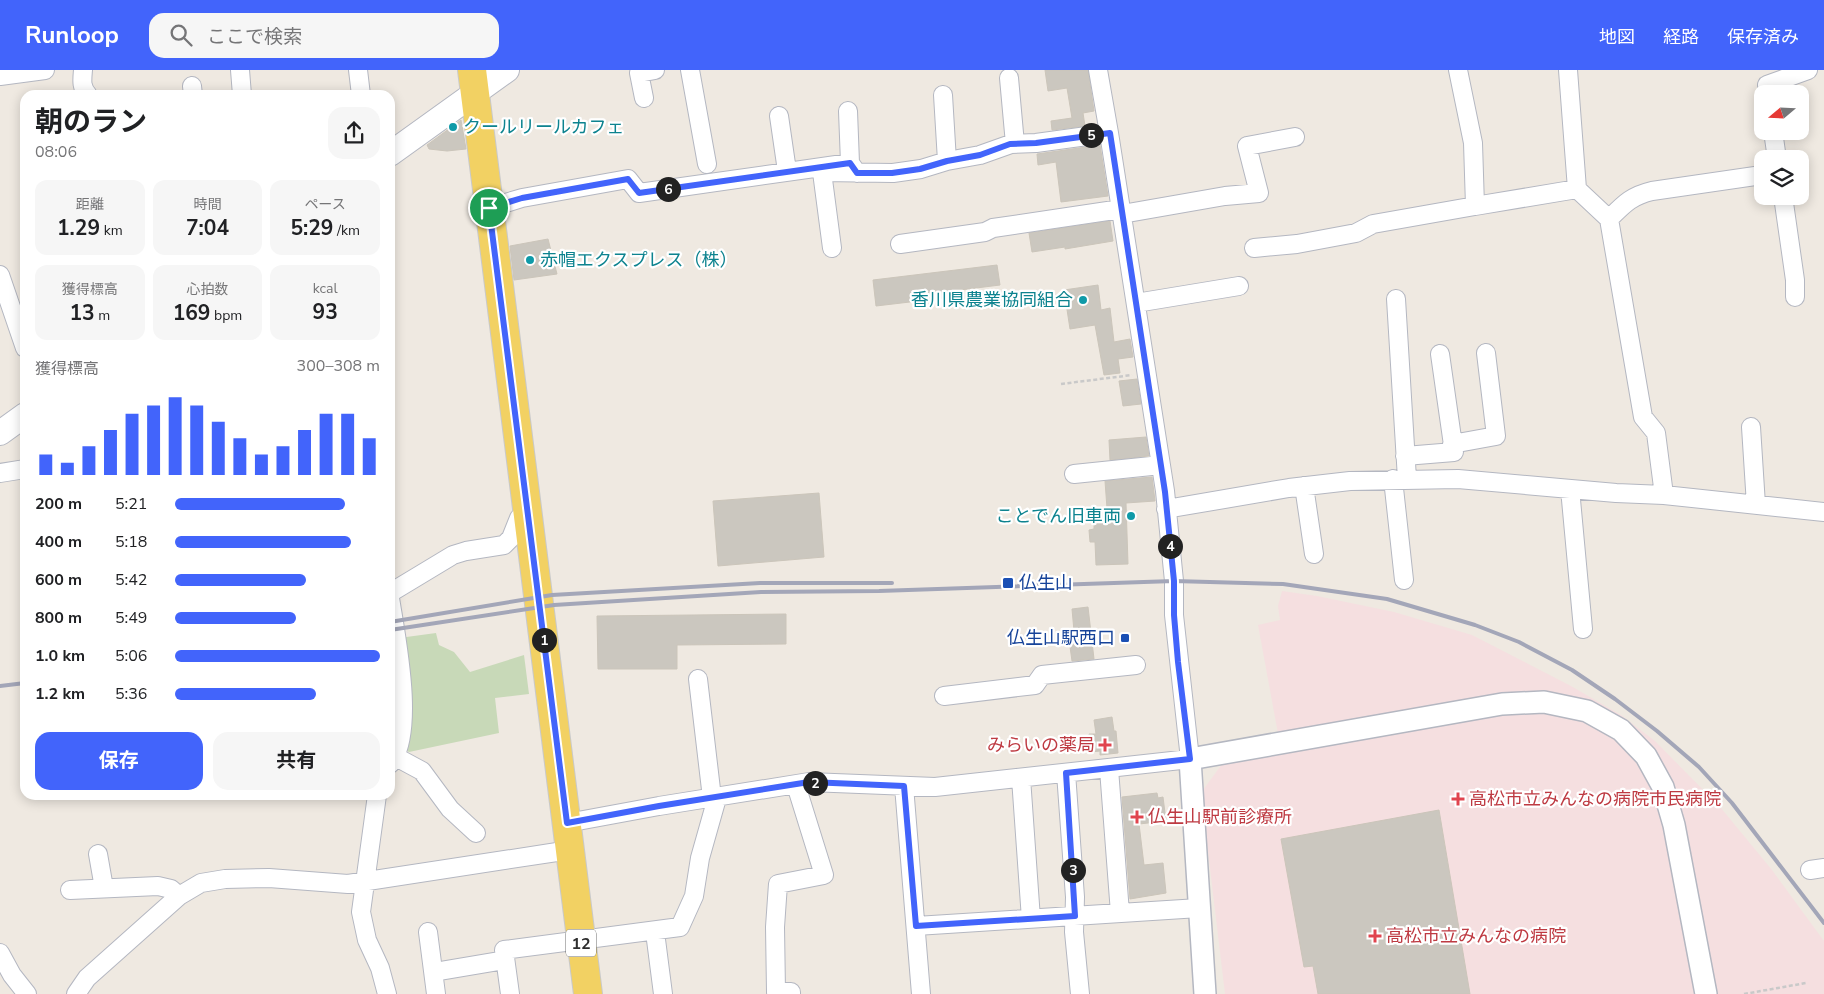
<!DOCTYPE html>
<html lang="ja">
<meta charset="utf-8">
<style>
:root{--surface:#fff;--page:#f6f6f6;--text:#202124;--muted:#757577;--accent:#4264fb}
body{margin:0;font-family:"Nunito Sans","Noto Sans JP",sans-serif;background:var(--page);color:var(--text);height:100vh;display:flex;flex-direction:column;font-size:19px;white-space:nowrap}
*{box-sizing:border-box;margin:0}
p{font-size:16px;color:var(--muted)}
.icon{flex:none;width:28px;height:28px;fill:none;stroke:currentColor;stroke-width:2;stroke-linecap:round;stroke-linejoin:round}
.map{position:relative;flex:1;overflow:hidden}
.drawer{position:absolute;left:20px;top:20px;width:375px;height:710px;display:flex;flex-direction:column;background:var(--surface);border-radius:15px;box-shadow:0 2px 12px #0003}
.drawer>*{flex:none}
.needle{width:32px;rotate:251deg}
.controls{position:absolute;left:1754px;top:15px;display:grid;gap:10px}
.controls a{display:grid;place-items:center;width:55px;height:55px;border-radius:10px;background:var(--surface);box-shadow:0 2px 12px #0003;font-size:25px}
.pin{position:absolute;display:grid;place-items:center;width:42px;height:42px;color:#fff;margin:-21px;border:2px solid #fff;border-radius:50%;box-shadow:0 1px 5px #0007}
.km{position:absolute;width:25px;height:25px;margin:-12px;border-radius:50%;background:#222;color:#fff;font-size:14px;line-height:25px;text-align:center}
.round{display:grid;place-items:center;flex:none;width:52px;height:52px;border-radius:15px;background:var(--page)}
.head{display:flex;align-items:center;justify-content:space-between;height:85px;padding:0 15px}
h1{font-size:28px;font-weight:700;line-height:38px}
.metrics{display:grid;grid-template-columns:repeat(3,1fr);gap:8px;height:85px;padding:5px 15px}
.metrics div{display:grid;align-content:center;border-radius:12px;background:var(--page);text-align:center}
.metrics b{font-size:21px;font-weight:700}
.metrics small{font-size:14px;font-weight:400}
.metrics p{font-size:14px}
.chart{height:140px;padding:10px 15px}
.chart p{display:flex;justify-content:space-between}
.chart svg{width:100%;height:90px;margin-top:5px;stroke:var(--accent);stroke-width:6}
.button{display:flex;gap:10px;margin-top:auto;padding:10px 15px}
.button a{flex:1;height:58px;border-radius:15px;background:var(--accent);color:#fff;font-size:20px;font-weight:700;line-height:58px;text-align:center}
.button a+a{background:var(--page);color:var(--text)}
ul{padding:0 15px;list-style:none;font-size:16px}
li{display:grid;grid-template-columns:80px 60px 1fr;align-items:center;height:38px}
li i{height:12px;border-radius:6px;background:var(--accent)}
header{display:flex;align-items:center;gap:30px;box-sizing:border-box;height:70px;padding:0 25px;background:var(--accent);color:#fff}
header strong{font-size:24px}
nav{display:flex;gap:28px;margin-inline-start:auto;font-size:18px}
.search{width:350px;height:45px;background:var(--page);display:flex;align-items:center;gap:12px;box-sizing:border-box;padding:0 18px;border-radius:15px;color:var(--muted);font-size:19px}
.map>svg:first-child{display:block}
.medical{fill:#f5dfe0}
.cemetery{fill:#c8d9b8}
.building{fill:#cbc7bf;stroke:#cbc5ba}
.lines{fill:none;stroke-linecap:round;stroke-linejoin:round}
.minor-casing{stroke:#b4b7c1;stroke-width:20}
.tertiary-casing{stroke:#b4b7c1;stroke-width:24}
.secondary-casing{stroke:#b4b7c1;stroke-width:26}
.primary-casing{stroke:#c9c9c9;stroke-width:30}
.path{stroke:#c9c9c9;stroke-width:2.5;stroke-dasharray:4 2.5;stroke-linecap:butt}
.minor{stroke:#fff;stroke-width:18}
.tertiary{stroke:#fff;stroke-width:21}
.secondary{stroke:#fff;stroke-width:24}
.primary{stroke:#f2d163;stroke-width:28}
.rail{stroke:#a3a6b8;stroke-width:4}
.route-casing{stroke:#fff;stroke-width:10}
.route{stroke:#4264fb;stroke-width:6}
.culture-dot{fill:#0f9aa8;stroke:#fff;stroke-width:2}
.transit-dot{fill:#1a4fb4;stroke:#fff;stroke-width:2}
.health-dot{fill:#e0444e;stroke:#fff;stroke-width:2}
.labels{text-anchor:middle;stroke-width:4.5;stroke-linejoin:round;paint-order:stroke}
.shield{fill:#fff;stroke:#6d6d6d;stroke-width:1}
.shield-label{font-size:16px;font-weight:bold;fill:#2e2e2e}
.culture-label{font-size:18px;fill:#0d838f;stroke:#fff;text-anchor:start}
.transit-label{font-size:18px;fill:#164399;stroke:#fff;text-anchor:start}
.health-label{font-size:18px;fill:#be3a42;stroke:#fff;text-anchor:start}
</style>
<header>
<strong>Runloop</strong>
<div class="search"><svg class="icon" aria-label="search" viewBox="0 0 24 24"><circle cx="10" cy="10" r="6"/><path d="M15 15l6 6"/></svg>ここで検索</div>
<nav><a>地図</a><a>経路</a><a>保存済み</a></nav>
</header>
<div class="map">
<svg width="1824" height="924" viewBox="0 0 1824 924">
<rect width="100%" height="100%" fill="#efe9e1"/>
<path class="medical" d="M1282,521L1317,526L1394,542L1472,565L1571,616L1621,645L1655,671L1721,738L1772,800L1824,871V924H1225L1207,773L1203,720L1225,690L1281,680L1258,555L1280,550L1278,536Z"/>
<path class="cemetery" d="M436,563L439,575L454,582L470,602L524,585L529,624L495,628L499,663L409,682L401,677L399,568Z"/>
<path class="building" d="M1045,0H1088L1094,41L1083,43L1085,56L1052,60L1051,51L1072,48L1067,18L1048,21Z
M461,50L466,79L447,81L429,79L427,75Z
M1100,75L1108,126L1061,132L1056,92L1038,95L1037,84Z
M1110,151L1113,171L1065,179V177L1032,182L1029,163Z
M548,169L557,204L514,210L510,176Z
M997,195L1000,215L952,221V227L876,236L873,210Z
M1098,215L1101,240L1110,238L1114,272L1130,269L1133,287L1118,289L1120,303L1104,305L1095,255L1070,259L1064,220Z
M1137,309L1141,334L1123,336L1119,311Z
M1146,367L1149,386L1110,390L1109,370Z
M1152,407L1155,431L1126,433L1128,494L1096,495L1095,472H1090L1089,460L1094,459V453L1108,452L1105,411Z
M819,423L824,487L718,496L713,431Z
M1088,537L1094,589L1072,591L1068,562L1074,561L1072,539Z
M786,544V574L677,575V599H598L597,546Z
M1112,647L1114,661H1116L1118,683L1100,685V681L1091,682L1089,664H1096L1094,650Z
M1157,723L1158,728L1163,727L1166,751L1139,754L1144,795L1163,793L1166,823L1130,829L1122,727Z
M1439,740L1470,924H1318L1313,896L1304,897L1281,769Z"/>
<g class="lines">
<defs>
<path id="minor" d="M83,0C82,11 81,17 88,25
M240,0L242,25
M358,0L361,25
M690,0L707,94
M0,6L45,0
M1009,8L1015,74
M1767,15L1808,0
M192,16L193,25
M943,25L947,91L980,85L1011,74L1036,73L1109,63
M644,28L639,3L655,0
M848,41L850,93
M779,46L787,101
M1773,61L1777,89
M1577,119L1609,149L1643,347L1656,363L1664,425
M1783,126L1795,210V227
M1475,136L1577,119L1568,0
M489,138L522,128L628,109L639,123L850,93L857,103
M1122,144L1225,126L1259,123L1247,76L1295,67
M1609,149C1624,134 1631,126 1652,121L1762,105
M900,174L985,162L993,158L1121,139
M832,178L822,102L893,103L921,99L947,91
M1254,178L1297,174L1356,163L1373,154L1475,136L1473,73L1458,0
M0,205L25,278
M1396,229L1407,409
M1136,233L1239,216
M1751,357L1756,435
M1452,374L1496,366L1486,283
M1405,386L1454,382L1440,284
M0,403L25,399
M1074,404L1161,395
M1393,409L1404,510
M1304,416L1314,484
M1570,419L1583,559
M1166,439L1289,418L1350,411L1458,409L1616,423L1664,425L1824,442
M390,523L453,485L466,481L504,475L511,468L519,448L527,441
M390,528C396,567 416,663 390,694
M698,609L712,728
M944,626L1035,615L1042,605L1136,595
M396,687L422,701L450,739L476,763
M1109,699L1120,843
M1066,703L1075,827L1074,862L1080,924
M1021,708L1031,849
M904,716L921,924
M377,725L361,842L367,870L380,898L387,924
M567,753L659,736L809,712L935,717L1190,689L1174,545V511L1165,421L1109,63L1098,0
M98,784L104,818
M1810,800L1824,798
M70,820L158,816L171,819L179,826
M916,856L1199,838
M428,862L436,924
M655,862L663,924
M0,883L12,905L27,924
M434,902L505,890
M76,924L87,908L179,826L201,813L225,809L269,808L348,814L570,780
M510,924L504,880L680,857L694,826L700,788L717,728
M791,924V922H776L775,857L778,814L824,805L796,715"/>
<path id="tertiary" d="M1205,924L1190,689L1502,634L1544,632L1587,641L1621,660L1646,686L1663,717L1674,755L1706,924"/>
<path id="secondary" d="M390,84L507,0
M0,363L25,345"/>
<path id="primary" d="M472,0L588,924"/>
</defs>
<use href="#minor" class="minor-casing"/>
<use href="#tertiary" class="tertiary-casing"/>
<use href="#secondary" class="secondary-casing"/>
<use href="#primary" class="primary-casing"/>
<path class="path" d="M1061,314L1132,305
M1744,924L1806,913"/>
<use href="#minor" class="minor"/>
<use href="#tertiary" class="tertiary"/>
<use href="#secondary" class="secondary"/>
<use href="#primary" class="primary"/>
<path class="rail" d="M390,552L552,525L760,513H892
M390,560L554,535L761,522L879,521L1174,511L1283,514L1387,529L1475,555L1519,572L1572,600L1615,629L1657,661L1699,697L1732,733L1824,853
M0,616L25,613"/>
</g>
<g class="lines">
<defs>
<path id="route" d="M1110,63L1165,422L1174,511V545L1178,592L1190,689L1066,703L1075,846L916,856L904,716L809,712L659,736L567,753L489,138L522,128L628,109L639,123L850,93L857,103H892L920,99L947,91L980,85L1010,74L1036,73Z"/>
</defs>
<use href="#route" class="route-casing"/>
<use href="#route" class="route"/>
</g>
<g class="culture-dot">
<circle cx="453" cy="57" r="5"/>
<circle cx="530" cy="190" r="5"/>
<circle cx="1083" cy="230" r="5"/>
<circle cx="1131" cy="446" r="5"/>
</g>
<g class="transit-dot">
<rect x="1002" y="507" width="12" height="12" rx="2.5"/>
<rect x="1120" y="563" width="10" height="10" rx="2.5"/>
</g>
<g class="health-dot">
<path d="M1102.5 667.5h5v5h5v5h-5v5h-5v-5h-5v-5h5z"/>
<path d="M1455.5 721.5h5v5h5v5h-5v5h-5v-5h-5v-5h5z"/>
<path d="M1134.5 739.5h5v5h5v5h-5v5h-5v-5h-5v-5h5z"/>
<path d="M1372.5 858.5h5v5h5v5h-5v5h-5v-5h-5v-5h5z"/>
</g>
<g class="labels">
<rect class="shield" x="566" y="859.5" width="30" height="27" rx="4"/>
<g class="shield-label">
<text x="581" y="879">12</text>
</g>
<g class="culture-label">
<text x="463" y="63">クールリールカフェ</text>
<text x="540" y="196">赤帽エクスプレス（株）</text>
<text x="1073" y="236" text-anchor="end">香川県農業協同組合</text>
<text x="1121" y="452" text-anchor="end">ことでん旧車両</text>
</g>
<g class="transit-label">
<text x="1019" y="519">仏生山</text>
<text x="1115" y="574" text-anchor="end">仏生山駅西口</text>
</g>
<g class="health-label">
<text x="1095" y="681" text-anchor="end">みらいの薬局</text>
<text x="1469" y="735">高松市立みんなの病院市民病院</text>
<text x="1148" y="753">仏生山駅前診療所</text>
<text x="1386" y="872">高松市立みんなの病院</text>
</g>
</g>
</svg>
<div class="controls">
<a><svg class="needle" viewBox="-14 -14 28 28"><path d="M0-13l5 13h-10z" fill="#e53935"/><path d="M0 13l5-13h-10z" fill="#757577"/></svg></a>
<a><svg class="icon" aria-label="layers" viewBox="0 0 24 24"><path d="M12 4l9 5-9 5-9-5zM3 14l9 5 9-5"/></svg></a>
</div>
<div class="pin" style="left:489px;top:138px;background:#1e9e55"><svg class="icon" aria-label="arrive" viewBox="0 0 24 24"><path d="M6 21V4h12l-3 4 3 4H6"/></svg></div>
<b class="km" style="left:544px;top:570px">1</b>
<b class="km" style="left:815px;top:713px">2</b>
<b class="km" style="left:1073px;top:800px">3</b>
<b class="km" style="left:1170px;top:476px">4</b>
<b class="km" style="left:1091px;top:65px">5</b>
<b class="km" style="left:668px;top:119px">6</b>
<section class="drawer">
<div class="head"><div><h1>朝のラン</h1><p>08:06</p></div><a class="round"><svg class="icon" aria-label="share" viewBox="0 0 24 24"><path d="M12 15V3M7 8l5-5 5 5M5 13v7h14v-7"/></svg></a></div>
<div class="metrics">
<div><p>距離</p><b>1.29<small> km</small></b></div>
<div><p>時間</p><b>7:04</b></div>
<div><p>ペース</p><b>5:29<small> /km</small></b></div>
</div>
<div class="metrics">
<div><p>獲得標高</p><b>13<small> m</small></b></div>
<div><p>心拍数</p><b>169<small> bpm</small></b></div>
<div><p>kcal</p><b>93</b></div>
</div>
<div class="chart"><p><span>獲得標高</span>300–308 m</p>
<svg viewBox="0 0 160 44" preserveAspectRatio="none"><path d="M5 44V34M15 44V38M25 44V30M35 44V22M45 44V14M55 44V10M65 44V6M75 44V10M85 44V18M95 44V26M105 44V34M115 44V30M125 44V22M135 44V14M145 44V14M155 44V26"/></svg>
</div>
<ul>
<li><b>200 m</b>5:21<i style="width:83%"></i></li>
<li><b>400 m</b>5:18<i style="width:86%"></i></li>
<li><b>600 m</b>5:42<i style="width:64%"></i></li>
<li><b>800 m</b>5:49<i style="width:59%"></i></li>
<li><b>1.0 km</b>5:06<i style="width:100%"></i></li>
<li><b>1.2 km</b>5:36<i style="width:69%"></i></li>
</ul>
<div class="button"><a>保存</a><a>共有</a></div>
</section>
</div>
